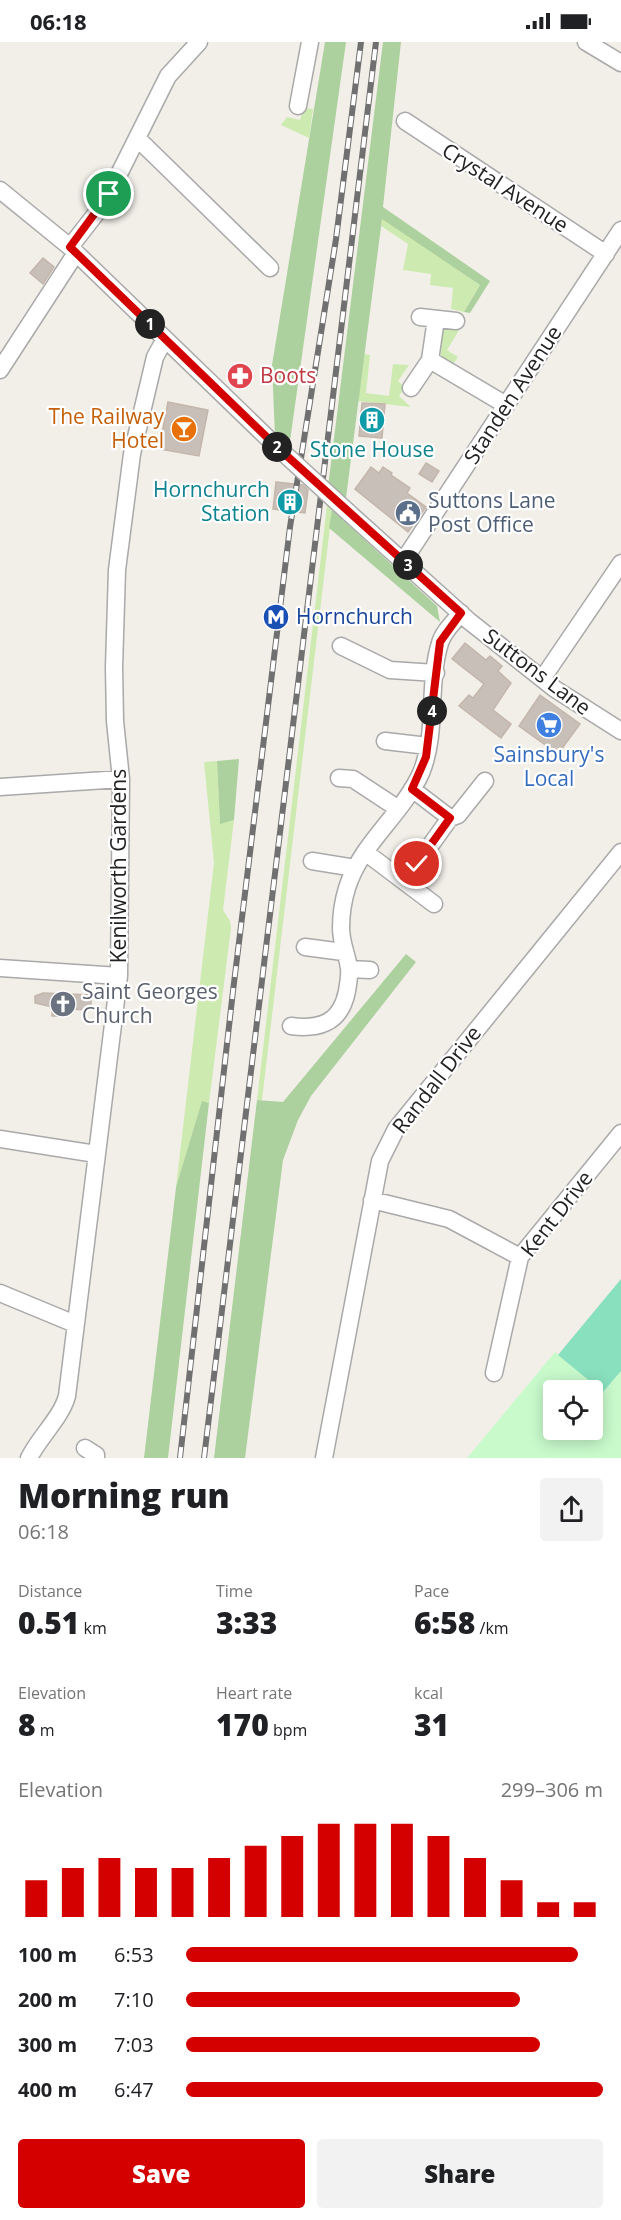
<!DOCTYPE html>
<meta charset="utf-8">
<style>
:root{--surface:#fff;--page:#f2f2f2;--text:#202124;--muted:#757577;--accent:#d40000}
body{margin:0;font-family:"Open Sans",sans-serif;background:var(--page);color:var(--text);height:100vh;display:flex;flex-direction:column;font-size:22px;white-space:nowrap}
*{box-sizing:border-box;margin:0}
p{font-size:20px;color:var(--muted)}
.icon{flex:none;width:33px;height:33px;fill:none;stroke:currentColor;stroke-width:2;stroke-linecap:round;stroke-linejoin:round}
.map{position:relative;height:1416px;overflow:hidden}
.details{display:flex;flex-direction:column;background:var(--surface);flex:1}
.details>*{flex:none}
.buttons{position:absolute;left:543px;top:1338px;display:grid;gap:12px}
.buttons a{display:grid;place-items:center;width:60px;height:60px;border-radius:6px;background:var(--surface);box-shadow:0 3px 15px #0003;font-size:30px}
.pin{position:absolute;display:grid;place-items:center;width:51px;height:51px;color:#fff;margin:-26px;border:3px solid #fff;border-radius:50%;box-shadow:0 2px 6px #0007}
.km{position:absolute;width:30px;height:30px;margin:-15px;border-radius:50%;background:#222;color:#fff;font-size:16px;line-height:30px;text-align:center}
.round{display:grid;place-items:center;flex:none;width:63px;height:63px;border-radius:6px;background:var(--page)}
.overview{display:flex;align-items:center;justify-content:space-between;height:102px;padding:0 18px}
h1{font-size:33px;font-weight:800;line-height:45px}
.metrics{display:grid;grid-template-columns:repeat(3,1fr);gap:9px;height:102px;padding:6px 18px}
.metrics div{display:grid;align-content:center}
.metrics b{font-size:30px;font-weight:800}
.metrics small{font-size:16px;font-weight:400}
.metrics p{font-size:16px}
.chart{height:168px;padding:12px 18px}
.chart p{display:flex;justify-content:space-between}
.chart svg{width:100%;height:108px;margin-top:6px;stroke:var(--accent);stroke-width:6}
.button{display:flex;gap:12px;margin-top:auto;padding:12px 18px}
.button a{flex:1;height:69px;border-radius:6px;background:var(--accent);color:#fff;font-size:24px;font-weight:800;line-height:69px;text-align:center}
.button a+a{background:var(--page);color:var(--text)}
ul{padding:0 18px;list-style:none;font-size:20px}
li{display:grid;grid-template-columns:96px 72px 1fr;align-items:center;height:45px}
li i{height:15px;border-radius:8px;background:var(--accent)}
.status{display:flex;justify-content:space-between;align-items:center;height:42px;padding:0 30px;background:var(--surface);direction:ltr}
.status svg{height:16px;fill:currentColor}
.map>svg:first-child{display:block}
.grass{fill:#cdebb0}
.forest{fill:#add19e}
.park{fill:#c8facc;fill-rule:evenodd}
.pitch{fill:#88e0be}
.building{fill:#c7bfb8;stroke:#c4b6ab;stroke-width:1.5}
.lines{fill:none;stroke-linecap:round;stroke-linejoin:round}
.minor-casing{stroke:#a9a9a9;stroke-width:19}
.minor{stroke:#fff;stroke-width:16}
.rail-casing{stroke:#707070;stroke-width:6}
.rail{stroke:#fff;stroke-width:4;stroke-dasharray:11;stroke-linecap:butt}
.minor-bridge-casing{stroke:#a9a9a9;stroke-width:19;stroke-linecap:butt}
.minor-bridge{stroke:#fff;stroke-width:16}
.route-casing{stroke:#fff;stroke-width:12}
.route{stroke:#d40000;stroke-width:8}
.labels{text-anchor:middle;stroke-width:4.5;stroke-linejoin:round;paint-order:stroke}
.street-label{font-size:21px;fill:#222;stroke:#fff}
.health-label{font-size:21px;fill:#be3a42;stroke:#fff;text-anchor:start}
.food-label{font-size:21px;fill:#c56008;stroke:#fff;text-anchor:end}
.culture-label{font-size:21px;fill:#0d838f;stroke:#fff}
.service-label{font-size:21px;fill:#4e5e75;stroke:#fff;text-anchor:start}
.transit-label{font-size:21px;fill:#164399;stroke:#fff;text-anchor:start}
.shop-label{font-size:21px;fill:#366cbe;stroke:#fff}
.worship-label{font-size:21px;fill:#5b616d;stroke:#fff;text-anchor:start}
</style>
<div class="status"><b>06:18</b><svg viewBox="0 0 49 12"><path d="M0 12V9h3v3zM5 12V6h3v6zM10 12V3h3v9zM15 12V0h3v12zM26 1h20v11H26zM47 4h2v5h-2z"/></svg></div>
<div class="map">
<svg width="621" height="1416" viewBox="0 0 621 1416">
<rect width="100%" height="100%" fill="#f2efe9"/>
<path class="grass" d="M303,66L313,67L309,96L281,83L287,75L300,78Z
M382,176L480,243L464,270L451,267L453,246L430,243L431,232L403,228L408,202L381,184Z
M443,285H461L447,308L458,315L451,325L440,317Z
M364,312L370,313L366,351L389,354L393,322L409,323L398,339L405,345L399,354L411,365L358,359Z
M327,463L332,468L262,1058H257Z
M217,719L220,781L234,778L223,868L230,879L231,886L209,1061L202,1060L176,1145L214,821L204,720Z"/>
<path class="forest" d="M325,0H346L289,406L275,394L272,323Z
M383,0H401L383,165L490,239L470,271L464,270L480,243L382,177L346,456L343,459L328,445Z
M332,468L437,564L440,580L329,486Z
M239,717L234,778L220,782L217,719Z
M406,912L416,920L311,1054L298,1078L283,1118L245,1416H214L257,1058L283,1060Z
M202,1059L209,1061L168,1416H144L176,1145Z"/>
<path class="park" d="M555,1310L603,1350L621,1329V1416H467ZM554,1348H592V1388H554Z"/>
<path class="pitch" d="M621,1237V1329L603,1350L558,1313Z"/>
<path class="building" d="M43,216L54,225L43,242L30,231Z
M168,360L208,368L199,414L159,407Z
M362,361L385,362L382,396L359,394Z
M426,421L439,429L432,440L419,432Z
M371,425L379,431L383,425L392,431L391,433L410,446L407,451L426,465L408,490L355,447Z
M276,440L303,443L308,448L305,471L273,467Z
M465,601L486,618L490,614L502,624L498,629L511,641L493,668L511,682L501,696L459,664L469,653L473,656L484,642L452,617Z
M540,653L580,682L558,712L519,684Z
M43,951L91,953V968L65,967V974H52V965L35,961V954Z"/>
<g class="lines">
<defs>
<path id="minor" d="M586,0L621,21
M298,64L310,0
M405,79L606,212
M138,97L270,226
M0,148L70,205L277,405
M70,205L105,160L168,34L199,0
M420,275L456,279
M436,277L430,318L506,363
M0,328L76,211
M411,346L430,318
M348,470L469,579L555,647L621,689
M404,518L621,188
M341,604L390,628L436,631
M542,637L621,521
M385,699L428,704
M339,736L353,737L397,766
M0,745L121,737
M412,747L450,776
M365,810L434,862
M312,819L355,826
M417,822L450,776L458,773L485,739
M305,905L343,910
M0,926L119,934
M349,927L370,928
M291,984C321,988 341,980 347,949C348,942 350,933 349,926C347,912 341,901 341,886C341,872 343,859 347,846C361,801 402,773 421,731C438,690 427,643 440,601C443,590 454,580 461,571
M0,1097L96,1112
M372,1158L449,1177L520,1215
M0,1251L75,1282
M494,1331L520,1215L621,1091
M85,1406L96,1413V1416
M29,1416C40,1394 61,1376 67,1354L119,934L121,737L115,679L114,625L117,528L132,412L155,315L165,297
M324,1416L380,1119L396,1087L621,810"/>
</defs>
<use href="#minor" class="minor-casing"/>
<use href="#minor" class="minor"/>
<defs>
<path id="rail" d="M180,1416L233,949L290,485L336,197L361,0
M204,1416L376,0"/>
</defs>
<use href="#rail" class="rail-casing"/>
<use href="#rail" class="rail"/>
<defs>
<path id="minor-bridge" d="M277,405L348,470"/>
</defs>
<use href="#minor-bridge" class="minor-bridge-casing"/>
<use href="#minor-bridge" class="minor-bridge"/>
</g>
<g class="lines">
<defs>
<path id="route" d="M109,152L70,205L277,405L461,571L440,600L426,715L412,747L450,776L417,822"/>
</defs>
<use href="#route" class="route-casing"/>
<use href="#route" class="route"/>
</g>
<defs>
<symbol id="pharmacy-disc" viewBox="-11 -11 22 22"><circle r="9.5" fill="#e0444e" stroke="#fff"/><path d="M-2-6h4v4h4v4h-4v4h-4v-4h-4v-4h4Z" fill="#fff"/></symbol>
<symbol id="building-disc" viewBox="-11 -11 22 22"><circle r="9.5" fill="#0f9aa8" stroke="#fff"/><path d="M-4-6H4V6H1V3H-1V6H-4ZM-2.5-4.3h1.7v1.8h-1.7ZM.8-4.3h1.7v1.8H.8ZM-2.5-1h1.7V.8h-1.7ZM.8-1h1.7V.8H.8Z" fill="#fff"/></symbol>
<symbol id="bar-disc" viewBox="-11 -11 22 22"><circle r="9.5" fill="#e8710a" stroke="#fff"/><path d="M-6-5H6L.8 .8V4.5H3.5V6h-7V4.5H-.8V.8Z" fill="#fff"/></symbol>
<symbol id="civic-disc" viewBox="-11 -11 22 22"><circle r="9.5" fill="#5c6f8a" stroke="#fff"/><path d="M-.6-6.5H3V-4.5H.6V-3L4-1V1h2V6H-6V1h2V-1L-.6-3ZM-1.2 2.5V6h2.4V2.5Z" fill="#fff"/></symbol>
<symbol id="metro-disc" viewBox="-11 -11 22 22"><circle r="9.5" fill="#1a4fb4" stroke="#fff"/><path d="M-5.5 5V-5H-3L0 0L3-5H5.5V5H3V-.5L0 4L-3-.5V5Z" fill="#fff"/></symbol>
<symbol id="supermarket-disc" viewBox="-11 -11 22 22"><circle r="9.5" fill="#3f7fe0" stroke="#fff"/><path d="M-6-5.5h2.5l.6 2H6L4.5 2H-2.5L-4.4-4H-6ZM-1.5 3.2a1.3 1.3 0 1 0 .1 0ZM3 3.2a1.3 1.3 0 1 0 .1 0Z" fill="#fff"/></symbol>
<symbol id="church-disc" viewBox="-11 -11 22 22"><circle r="9.5" fill="#6b7280" stroke="#fff"/><path d="M-1.2-6h2.4v3.5h3.3v2.4h-3.3V6h-2.4V-.1h-3.3v-2.4h3.3Z" fill="#fff"/></symbol>
</defs>
<g fill-rule="evenodd">
<use href="#pharmacy-disc" x="225" y="319" width="30" height="30"/>
<use href="#building-disc" x="357" y="363" width="30" height="30"/>
<use href="#bar-disc" x="169" y="372" width="30" height="30"/>
<use href="#building-disc" x="275" y="445" width="30" height="30"/>
<use href="#civic-disc" x="393" y="456" width="30" height="30"/>
<use href="#metro-disc" x="261" y="560" width="30" height="30"/>
<use href="#supermarket-disc" x="534" y="668" width="30" height="30"/>
<use href="#church-disc" x="48" y="947" width="30" height="30"/>
</g>
<g class="labels">
<g class="street-label">
<text transform="translate(505 146) rotate(33)" y="7">Crystal Avenue</text>
<text transform="translate(513 353) rotate(-57)" y="7">Standen Avenue</text>
<text transform="translate(537 630) rotate(37)" y="7">Suttons Lane</text>
<text transform="translate(119 824) rotate(-90)" y="7">Kenilworth Gardens</text>
<text transform="translate(437 1038) rotate(-52)" y="7">Randall Drive</text>
<text transform="translate(557 1172) rotate(-52)" y="7">Kent Drive</text>
</g>
<g class="health-label">
<text x="260" y="341">Boots</text>
</g>
<g class="food-label">
<text x="164" y="382">The Railway<tspan x="164" dy="24">Hotel</tspan></text>
</g>
<g class="culture-label">
<text x="372" y="415">Stone House</text>
<text x="270" y="455" text-anchor="end">Hornchurch<tspan x="270" dy="24">Station</tspan></text>
</g>
<g class="service-label">
<text x="428" y="466">Suttons Lane<tspan x="428" dy="24">Post Office</tspan></text>
</g>
<g class="transit-label">
<text x="296" y="582">Hornchurch</text>
</g>
<g class="shop-label">
<text x="549" y="720">Sainsbury's<tspan x="549" dy="24">Local</tspan></text>
</g>
<g class="worship-label">
<text x="82" y="957">Saint Georges<tspan x="82" dy="24">Church</tspan></text>
</g>
</g>
</svg>
<div class="buttons">
<a><svg class="icon" aria-label="locate" viewBox="0 0 24 24"><circle cx="12" cy="12" r="6"/><path d="M12 2v4M12 18v4M2 12h4M18 12h4"/></svg></a>
</div>
<div class="pin" style="left:109px;top:152px;background:#1e9e55"><svg class="icon" aria-label="arrive" viewBox="0 0 24 24"><path d="M6 21V4h12l-3 4 3 4H6"/></svg></div>
<div class="pin" style="left:417px;top:822px;background:#d93025"><svg class="icon" aria-label="check" viewBox="0 0 24 24"><path d="M5 12l5 5 9-10"/></svg></div>
<b class="km" style="left:150px;top:282px">1</b>
<b class="km" style="left:277px;top:405px">2</b>
<b class="km" style="left:408px;top:523px">3</b>
<b class="km" style="left:432px;top:669px">4</b>
</div>
<section class="details">
<div class="overview"><div><h1>Morning run</h1><p>06:18</p></div><a class="round"><svg class="icon" aria-label="share" viewBox="0 0 24 24"><path d="M12 15V3M7 8l5-5 5 5M5 13v7h14v-7"/></svg></a></div>
<div class="metrics">
<div><p>Distance</p><b>0.51<small> km</small></b></div>
<div><p>Time</p><b>3:33</b></div>
<div><p>Pace</p><b>6:58<small> /km</small></b></div>
</div>
<div class="metrics">
<div><p>Elevation</p><b>8<small> m</small></b></div>
<div><p>Heart rate</p><b>170<small> bpm</small></b></div>
<div><p>kcal</p><b>31</b></div>
</div>
<div class="chart"><p><span>Elevation</span>299–306 m</p>
<svg viewBox="0 0 160 44" preserveAspectRatio="none"><path d="M5 44V29M15 44V24M25 44V20M35 44V24M45 44V24M55 44V20M65 44V15M75 44V11M85 44V6M95 44V6M105 44V6M115 44V11M125 44V20M135 44V29M145 44V38M155 44V38"/></svg>
</div>
<ul>
<li><b>100 m</b>6:53<i style="width:94%"></i></li>
<li><b>200 m</b>7:10<i style="width:80%"></i></li>
<li><b>300 m</b>7:03<i style="width:85%"></i></li>
<li><b>400 m</b>6:47<i style="width:100%"></i></li>
</ul>
<div class="button"><a>Save</a><a>Share</a></div>
</section>
